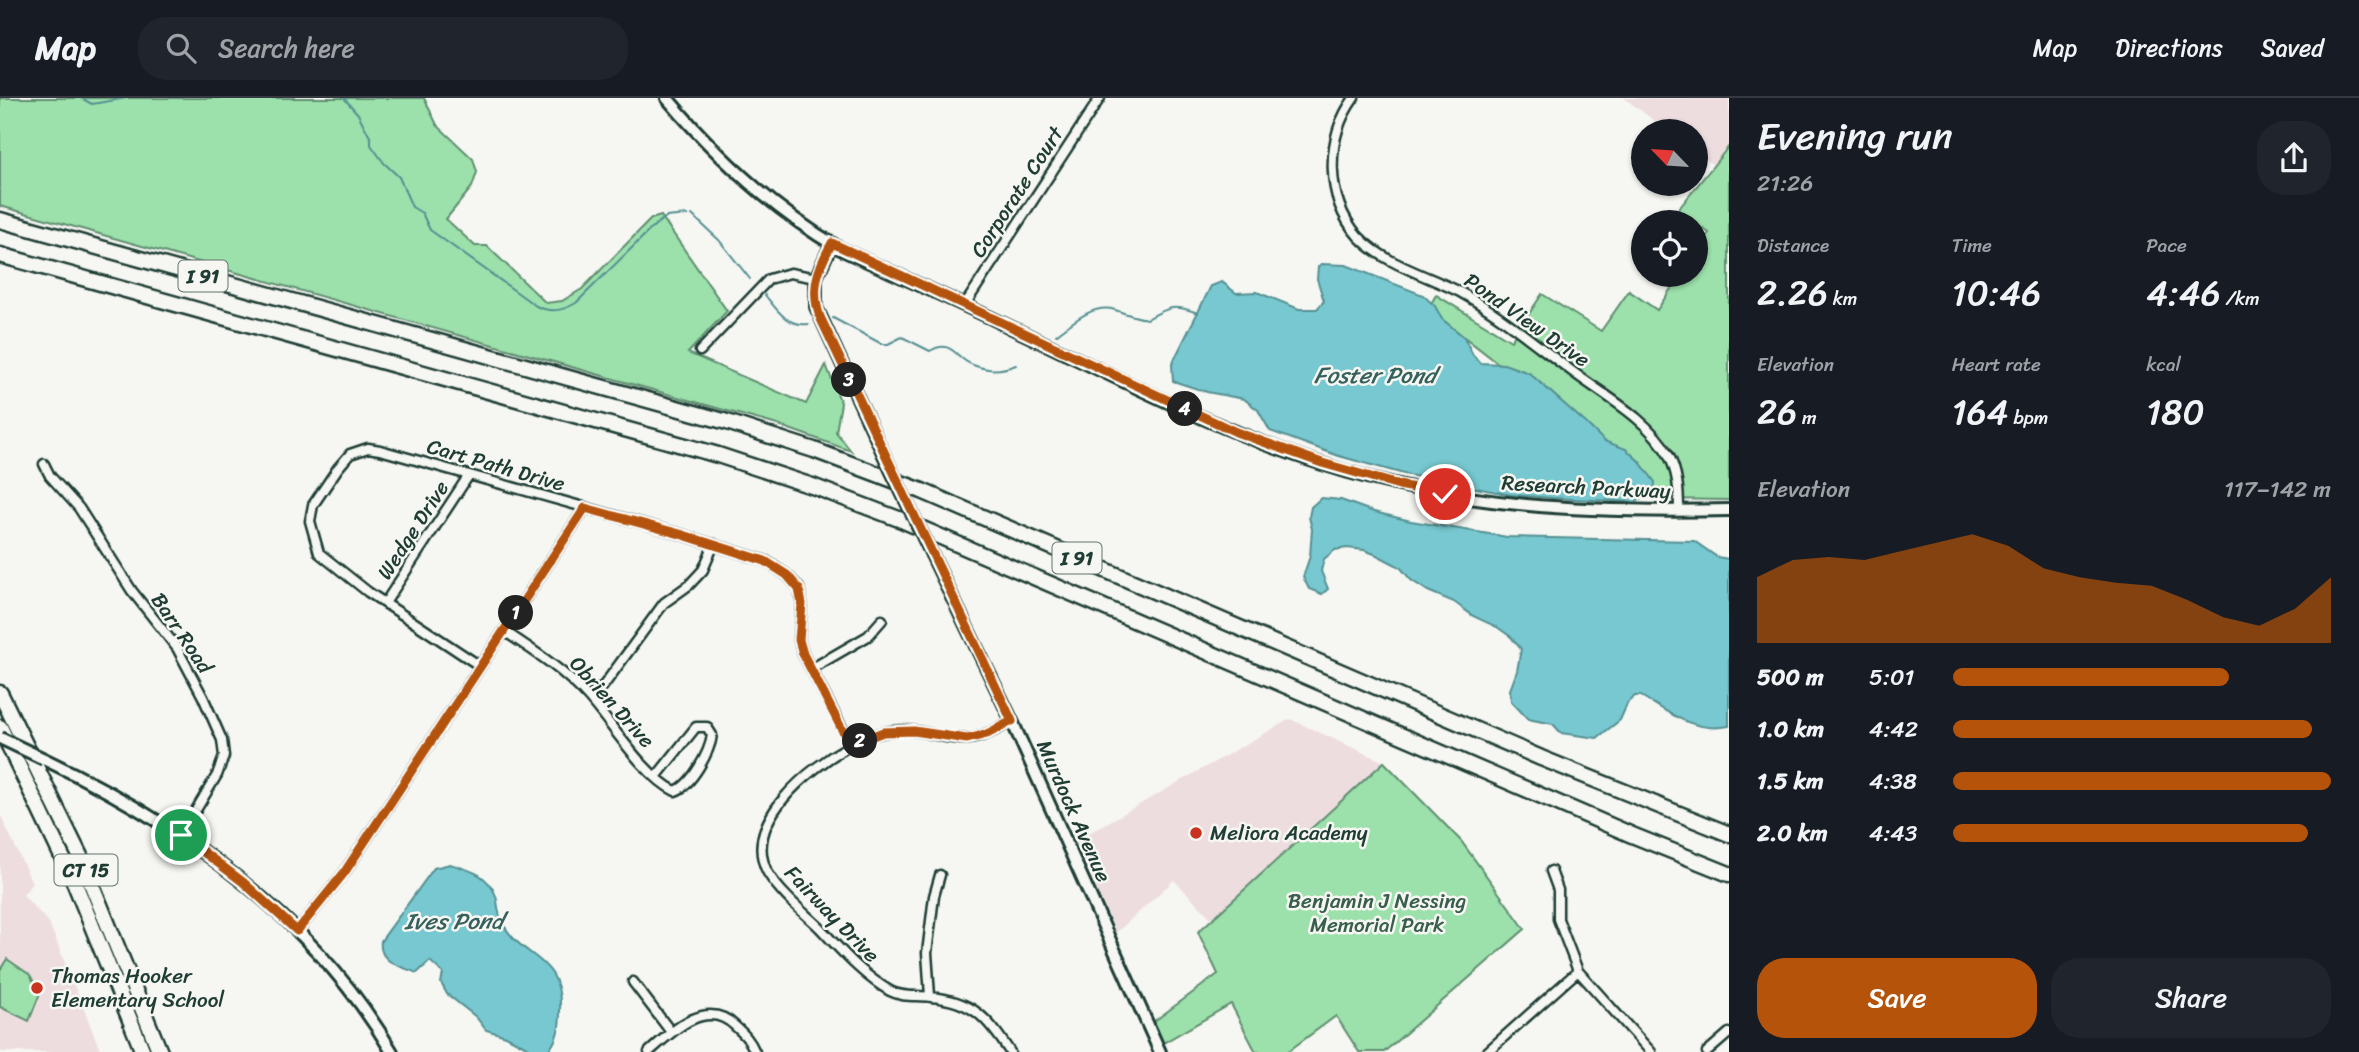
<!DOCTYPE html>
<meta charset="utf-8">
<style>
:root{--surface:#171b24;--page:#20242c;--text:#f1f3f6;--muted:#9ea1a6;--line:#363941;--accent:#b45309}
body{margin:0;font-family:Sriracha,sans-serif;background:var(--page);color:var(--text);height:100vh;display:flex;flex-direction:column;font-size:26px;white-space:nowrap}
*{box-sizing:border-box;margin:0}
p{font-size:23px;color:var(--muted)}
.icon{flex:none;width:38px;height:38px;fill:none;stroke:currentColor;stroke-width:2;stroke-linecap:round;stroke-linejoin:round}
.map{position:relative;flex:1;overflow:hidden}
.side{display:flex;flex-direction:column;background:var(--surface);width:630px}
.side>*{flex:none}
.needle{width:46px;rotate:295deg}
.buttons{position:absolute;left:1631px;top:21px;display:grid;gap:14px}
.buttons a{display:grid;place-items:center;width:77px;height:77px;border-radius:50%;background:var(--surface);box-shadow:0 2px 5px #0004;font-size:35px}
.pin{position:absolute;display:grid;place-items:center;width:60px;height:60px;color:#fff;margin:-30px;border:4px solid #fff;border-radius:50%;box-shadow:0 2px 7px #0007}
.km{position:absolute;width:35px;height:35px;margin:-18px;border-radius:50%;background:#222;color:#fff;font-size:19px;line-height:35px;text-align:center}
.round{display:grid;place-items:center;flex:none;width:74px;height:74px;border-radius:28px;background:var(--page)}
.overview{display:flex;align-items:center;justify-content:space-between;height:119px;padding:0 28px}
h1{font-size:38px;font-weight:600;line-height:52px}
.stats{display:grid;grid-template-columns:repeat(3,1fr);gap:10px;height:119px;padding:7px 28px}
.stats div{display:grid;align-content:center}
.stats b{font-size:35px;font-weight:600}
.stats small{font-size:19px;font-weight:400}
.stats p{font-size:19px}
.chart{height:196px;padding:14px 28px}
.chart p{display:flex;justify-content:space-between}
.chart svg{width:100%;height:126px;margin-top:7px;fill:var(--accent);opacity:.7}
.primary-button{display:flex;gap:14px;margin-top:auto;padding:14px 28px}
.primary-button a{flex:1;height:80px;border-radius:28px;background:var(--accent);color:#fff;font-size:28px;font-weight:600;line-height:80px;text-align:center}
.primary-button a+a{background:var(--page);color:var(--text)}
ul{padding:0 28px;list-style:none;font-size:23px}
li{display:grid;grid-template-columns:112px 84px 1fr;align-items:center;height:52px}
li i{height:18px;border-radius:9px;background:var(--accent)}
header{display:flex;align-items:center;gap:42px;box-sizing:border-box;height:98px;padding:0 35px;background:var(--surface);border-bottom:2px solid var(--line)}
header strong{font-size:33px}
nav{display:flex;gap:38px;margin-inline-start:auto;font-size:24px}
.search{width:490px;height:63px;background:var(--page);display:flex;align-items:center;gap:18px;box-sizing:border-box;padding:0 24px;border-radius:28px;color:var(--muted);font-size:26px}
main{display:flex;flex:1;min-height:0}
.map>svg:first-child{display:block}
.built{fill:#eedddf}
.green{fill:#9ce0ab;stroke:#5e8e70;stroke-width:2}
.water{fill:#77c8d0;stroke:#549092;stroke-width:2}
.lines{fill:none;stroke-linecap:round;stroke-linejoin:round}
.stream{stroke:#549092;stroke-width:2}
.street-casing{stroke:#1f3d34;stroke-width:13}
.secondary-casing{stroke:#1f3d34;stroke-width:16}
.highway-casing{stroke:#1f3d34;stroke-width:19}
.street{stroke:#f6f6f2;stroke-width:8}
.secondary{stroke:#f6f6f2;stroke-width:10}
.highway{stroke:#f6f6f2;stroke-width:14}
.secondary-bridge-casing{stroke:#1f3d34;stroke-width:16;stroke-linecap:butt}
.secondary-bridge{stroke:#f6f6f2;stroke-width:10}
.route-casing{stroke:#fff;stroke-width:14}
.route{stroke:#b45309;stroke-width:9}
.poi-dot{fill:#c8321e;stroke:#f6f6f2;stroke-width:2.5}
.labels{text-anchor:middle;stroke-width:5;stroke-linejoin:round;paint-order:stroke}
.shield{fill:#f6f6f2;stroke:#60746d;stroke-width:2}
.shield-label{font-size:19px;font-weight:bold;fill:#1f3d34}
.street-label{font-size:21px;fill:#1f3d34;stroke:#f6f6f2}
.poi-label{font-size:21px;fill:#1f3d34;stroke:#f6f6f2;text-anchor:start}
.park-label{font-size:21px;fill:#385e4c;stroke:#f6f6f2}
.water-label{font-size:23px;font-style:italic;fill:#35605b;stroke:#f6f6f2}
</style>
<header>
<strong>Map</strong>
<div class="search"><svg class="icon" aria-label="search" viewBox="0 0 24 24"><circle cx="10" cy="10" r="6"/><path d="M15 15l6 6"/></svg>Search here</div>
<nav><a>Map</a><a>Directions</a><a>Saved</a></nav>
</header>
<main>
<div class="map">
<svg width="1729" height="954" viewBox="0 0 1729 954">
<rect width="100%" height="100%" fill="#f6f6f2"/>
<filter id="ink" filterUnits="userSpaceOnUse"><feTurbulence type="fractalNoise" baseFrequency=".0143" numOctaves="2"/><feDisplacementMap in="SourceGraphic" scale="14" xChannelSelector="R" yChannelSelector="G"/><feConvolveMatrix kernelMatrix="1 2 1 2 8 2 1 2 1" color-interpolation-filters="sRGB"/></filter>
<g filter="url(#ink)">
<path class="built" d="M1624,0H1729V48L1713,67L1696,54V33H1668Z
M1290,621L1384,664L1212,821L1174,782L1116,835L1075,743Z
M0,716L32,785L23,797L49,825L101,954H0Z"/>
<path class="green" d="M0,0H424L437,27L473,61L477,74L472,89L446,121L475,148H487L546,205L562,203L582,191L651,121L661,118L727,213L688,255L806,306L826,267L841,305L836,334L851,353L781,328L0,108Z
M1729,48V402L1657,401L1641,376L1428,211L1436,197L1511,243L1542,196L1601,233L1629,193L1657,212L1680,177H1696V154L1709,135L1677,113Z
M1384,664L1461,743L1525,831L1384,954H1359L1336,918L1287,954H1256L1231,906L1163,945L1153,924L1218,876L1198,834Z
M7,861L30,877L40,895L29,923L0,909V872Z"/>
<path class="water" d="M1321,166L1346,167L1423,197L1435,208L1442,221L1464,239L1473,257L1480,265L1504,266L1529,275L1587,326L1604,343L1626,351L1639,363L1655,384L1654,394L1635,404L1552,400L1512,397L1404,376L1339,358L1270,333L1258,312L1244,301L1207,294L1173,283L1172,266L1211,188L1222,184L1236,195L1257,194L1299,211H1317L1324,203L1317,181L1318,169Z
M1321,400L1341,402L1374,414L1411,423L1507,439L1694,443L1717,459L1729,461V628C1694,635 1670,615 1641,598H1635L1628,604L1620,622L1597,640L1561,635L1553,626L1528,621L1511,603L1510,592L1517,573L1521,551L1511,539L1497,529L1473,518L1454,504L1428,493L1411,482L1400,469L1377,457L1364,452L1347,450L1335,452L1324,461L1321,473L1328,491L1322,496L1309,491L1303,479L1310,458L1312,431L1309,419L1311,409Z
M450,766C470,772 488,776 496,798C498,806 498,816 502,824C523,864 563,856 560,914C560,928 557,944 547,954H536L506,938L486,932L476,919L447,896L441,885L443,875L430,863L417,875C401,868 378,865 381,843L434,770Z"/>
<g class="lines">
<path class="stream" d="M81,0L92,6L127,0
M344,0L358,16L371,41V47L384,65L399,79L412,109L422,115L430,132L536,208C551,215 562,213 576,205L655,127L666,119L688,117
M692,117L719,142L750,181
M765,197C777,212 787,229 809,226
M833,220L882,246H888L902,239L930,253C953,240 955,261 973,267C989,273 1000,273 1016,267
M1056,237C1072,225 1093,205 1115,212C1126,216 1135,219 1147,221C1169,209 1173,206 1198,215"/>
<defs>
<path id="street" d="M1354,0C1325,40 1325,100 1358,138C1384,166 1426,177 1460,194C1500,216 1536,247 1573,274C1605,298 1648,321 1668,356C1678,374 1679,394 1679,413
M964,208L1100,0
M700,253L769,181L790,175L816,180
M44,366L50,378L79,410L132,493L177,550L203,599L222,642L224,658L217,677L181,737
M385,505L469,377
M504,533C534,553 564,572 588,599C613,627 643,677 675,693C691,688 710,654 712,637L707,629H696L656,679
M480,568L368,494L319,455L310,423L313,407L338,370L350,356L368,350L380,352L680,436L766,463L787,477L799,490L802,506L799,542L803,556L851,647
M811,571L868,538L882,522
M589,599L604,587L664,505L689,487L703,472L714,446
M1551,773L1558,792V821L1578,873L1651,954
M297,833L344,775L585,410
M633,884L671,934
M930,898L927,855L934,798L940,777
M649,954C671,934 706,899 735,928C744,936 750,942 755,954
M1010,954C988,921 974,903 931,899C917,897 903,900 890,893C862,877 841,852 819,829C802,813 780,795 768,775C740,724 811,669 849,648C869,637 892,630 915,633C933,635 950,642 968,641C984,639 998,631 1012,623
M1487,954L1578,873
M1707,954L1729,935"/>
<path id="secondary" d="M667,0C717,59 772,111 839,150C855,158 872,165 887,172C928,191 969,209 1010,229C1113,277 1214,331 1322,366C1458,410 1588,415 1729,412
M832,145L816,180V209L883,355
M932,457L1012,623L1160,954
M44,661C182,727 313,819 392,954"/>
<path id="highway" d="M0,122L727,324L814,352L922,393L1541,660L1729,736
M0,157L718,357L815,389L904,423L1632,737L1729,776
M0,595L80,758L160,954
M0,629L75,786L143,954"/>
</defs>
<use href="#street" class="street-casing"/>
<use href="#secondary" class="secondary-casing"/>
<use href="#highway" class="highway-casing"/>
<use href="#street" class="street"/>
<use href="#secondary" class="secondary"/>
<use href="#highway" class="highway"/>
<defs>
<path id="secondary-bridge" d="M883,355L932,457
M0,640L44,661"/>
</defs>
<use href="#secondary-bridge" class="secondary-bridge-casing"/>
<use href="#secondary-bridge" class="secondary-bridge"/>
</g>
</g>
<g class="lines" filter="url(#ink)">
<defs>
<path id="route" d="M181,737L243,784L297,833L344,775L585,410L680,436L765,463L787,477L799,491L802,506L799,542L803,556L850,647L883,634L914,633L967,641L987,636L1012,623L820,219C810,191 818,170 832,145L1236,334L1322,365L1399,387L1445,396"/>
</defs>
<use href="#route" class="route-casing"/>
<use href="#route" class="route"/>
</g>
<g class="poi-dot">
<circle cx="1196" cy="735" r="7"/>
<circle cx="37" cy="890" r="7"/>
</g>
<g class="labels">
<g class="shield">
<rect x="178.5" y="162.5" width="49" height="31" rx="5"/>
<rect x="1052.5" y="444.5" width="49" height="31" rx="5"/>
<rect x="54.5" y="756.5" width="63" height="31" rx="5"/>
</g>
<g class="shield-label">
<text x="203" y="185">I 91</text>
<text x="1077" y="467">I 91</text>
<text x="86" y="779">CT 15</text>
</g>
<g class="street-label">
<text transform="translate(1017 94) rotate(-57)" y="7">Corporate Court</text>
<text transform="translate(1527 222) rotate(35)" y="7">Pond View Drive</text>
<text transform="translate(496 367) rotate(16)" y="7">Cart Path Drive</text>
<text transform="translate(1586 389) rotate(3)" y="7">Research Parkway</text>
<text transform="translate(413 432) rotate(-57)" y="7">Wedge Drive</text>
<text transform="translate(182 535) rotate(56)" y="7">Barr Road</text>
<text transform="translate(612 604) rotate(48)" y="7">Obrien Drive</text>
<text transform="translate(1074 713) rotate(66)" y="7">Murdock Avenue</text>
<text transform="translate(832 816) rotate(46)" y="7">Fairway Drive</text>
</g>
<g class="poi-label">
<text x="1210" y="742">Meliora Academy</text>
<text x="51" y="885">Thomas Hooker<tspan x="51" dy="24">Elementary School</tspan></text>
</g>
<g class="park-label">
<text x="1377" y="810">Benjamin J Nessing<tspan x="1377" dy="24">Memorial Park</tspan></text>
</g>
<g class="water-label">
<text x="1375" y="285">Foster Pond</text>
<text x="454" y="831">Ives Pond</text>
</g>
</g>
</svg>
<div class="buttons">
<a><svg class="needle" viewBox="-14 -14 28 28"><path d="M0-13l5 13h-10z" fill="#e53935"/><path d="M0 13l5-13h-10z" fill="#9ea1a6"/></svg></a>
<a><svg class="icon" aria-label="locate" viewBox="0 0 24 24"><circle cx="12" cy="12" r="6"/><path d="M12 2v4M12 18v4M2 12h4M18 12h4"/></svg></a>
</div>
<div class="pin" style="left:181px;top:737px;background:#1e9e55"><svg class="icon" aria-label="arrive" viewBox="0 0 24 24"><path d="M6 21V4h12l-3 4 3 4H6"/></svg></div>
<div class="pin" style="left:1445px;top:396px;background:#d93025"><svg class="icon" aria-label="check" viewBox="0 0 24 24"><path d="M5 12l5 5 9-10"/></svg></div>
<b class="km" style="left:516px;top:515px">1</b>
<b class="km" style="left:860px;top:643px">2</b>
<b class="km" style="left:849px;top:282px">3</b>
<b class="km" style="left:1185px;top:311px">4</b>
</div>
<section class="side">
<div class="overview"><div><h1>Evening run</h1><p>21:26</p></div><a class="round"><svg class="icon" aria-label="share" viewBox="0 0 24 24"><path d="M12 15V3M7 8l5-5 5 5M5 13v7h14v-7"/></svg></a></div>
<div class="stats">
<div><p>Distance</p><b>2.26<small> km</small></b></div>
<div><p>Time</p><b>10:46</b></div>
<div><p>Pace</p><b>4:46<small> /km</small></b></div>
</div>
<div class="stats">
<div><p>Elevation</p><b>26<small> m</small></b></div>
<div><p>Heart rate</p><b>164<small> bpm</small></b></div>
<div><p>kcal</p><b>180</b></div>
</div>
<div class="chart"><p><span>Elevation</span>117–142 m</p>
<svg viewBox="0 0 160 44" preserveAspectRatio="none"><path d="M0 44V21L10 15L20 14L30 15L40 12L50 9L60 6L70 10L80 18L90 21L100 23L110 24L120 29L130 35L140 38L150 32L160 21V44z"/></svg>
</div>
<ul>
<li><b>500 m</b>5:01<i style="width:73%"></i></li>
<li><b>1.0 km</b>4:42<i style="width:95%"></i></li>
<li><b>1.5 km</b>4:38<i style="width:100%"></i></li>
<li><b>2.0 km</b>4:43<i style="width:94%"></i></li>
</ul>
<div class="primary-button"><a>Save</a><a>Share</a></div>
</section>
</main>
